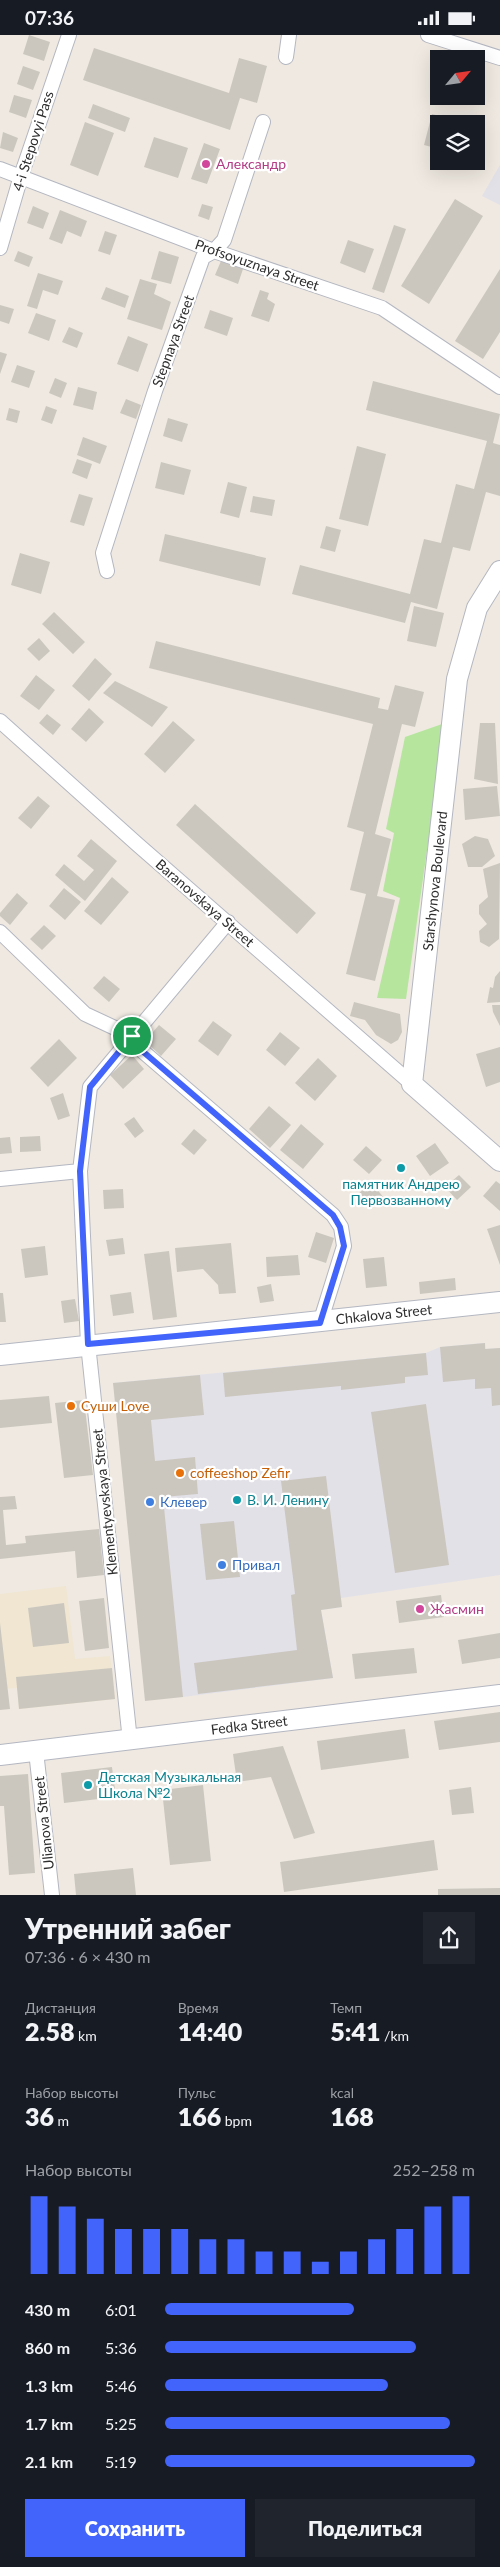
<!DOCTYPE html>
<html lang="ru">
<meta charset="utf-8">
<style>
:root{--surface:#171b24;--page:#20242c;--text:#f1f3f6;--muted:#9ea1a6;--accent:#4264fb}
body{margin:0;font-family:Lato,sans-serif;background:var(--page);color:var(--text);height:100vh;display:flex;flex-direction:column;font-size:19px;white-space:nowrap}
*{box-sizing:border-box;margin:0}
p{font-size:16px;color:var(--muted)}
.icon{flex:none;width:28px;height:28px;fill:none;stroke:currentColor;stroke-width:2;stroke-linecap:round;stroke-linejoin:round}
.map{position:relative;height:1860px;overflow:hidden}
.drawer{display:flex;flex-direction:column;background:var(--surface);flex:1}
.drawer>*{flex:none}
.needle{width:32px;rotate:61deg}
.tools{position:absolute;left:430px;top:15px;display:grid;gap:10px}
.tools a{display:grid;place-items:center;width:55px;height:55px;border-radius:0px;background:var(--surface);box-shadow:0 5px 20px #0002;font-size:25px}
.pin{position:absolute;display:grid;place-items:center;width:42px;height:42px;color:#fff;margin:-21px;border:2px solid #fff;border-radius:50%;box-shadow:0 1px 5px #0007}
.round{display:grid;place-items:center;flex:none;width:52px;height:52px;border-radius:0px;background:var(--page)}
.overview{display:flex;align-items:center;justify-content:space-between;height:85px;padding:0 25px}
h1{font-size:28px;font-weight:800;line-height:38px}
.figures{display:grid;grid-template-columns:repeat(3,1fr);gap:8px;height:85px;padding:5px 25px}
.figures div{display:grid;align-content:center}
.figures b{font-size:25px;font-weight:800}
.figures small{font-size:14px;font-weight:400}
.figures p{font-size:14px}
.chart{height:140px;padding:10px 25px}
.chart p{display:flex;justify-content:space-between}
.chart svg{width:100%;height:90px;margin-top:5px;stroke:var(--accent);stroke-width:6}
.button{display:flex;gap:10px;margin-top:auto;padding:10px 25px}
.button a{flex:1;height:58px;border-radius:0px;background:var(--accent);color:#fff;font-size:20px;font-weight:800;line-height:58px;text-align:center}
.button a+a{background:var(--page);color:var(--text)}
ul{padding:0 25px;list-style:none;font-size:16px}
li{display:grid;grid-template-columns:80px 60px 1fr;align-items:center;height:38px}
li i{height:12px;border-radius:6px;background:var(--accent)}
.status{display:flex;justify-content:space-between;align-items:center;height:35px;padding:0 25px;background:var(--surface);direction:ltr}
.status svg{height:14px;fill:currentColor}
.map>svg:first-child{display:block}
.industrial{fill:#e3e1e8}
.education{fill:#f0e6d1}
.green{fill:#b6e59e}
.building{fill:#cbc7bf}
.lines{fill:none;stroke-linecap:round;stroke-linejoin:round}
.street-casing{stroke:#b4b7c1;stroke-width:16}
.secondary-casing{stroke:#b4b7c1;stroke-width:22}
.street{stroke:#fff;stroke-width:14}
.secondary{stroke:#fff;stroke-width:20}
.route-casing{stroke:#fff;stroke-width:10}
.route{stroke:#4264fb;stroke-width:6}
.hotel-dot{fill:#d1479c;stroke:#fff;stroke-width:2}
.culture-dot{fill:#0f9aa8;stroke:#fff;stroke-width:2}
.food-dot{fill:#e8710a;stroke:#fff;stroke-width:2}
.shop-dot{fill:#3f7fe0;stroke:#fff;stroke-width:2}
.labels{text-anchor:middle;stroke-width:4.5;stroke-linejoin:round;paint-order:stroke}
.street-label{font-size:14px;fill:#2e2e2e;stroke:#fff}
.hotel-label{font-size:14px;fill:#b23c85;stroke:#fff;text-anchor:start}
.culture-label{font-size:14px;fill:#0d838f;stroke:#fff;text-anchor:start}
.food-label{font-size:14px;fill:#c56008;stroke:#fff;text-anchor:start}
.shop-label{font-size:14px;fill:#366cbe;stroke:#fff;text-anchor:start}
</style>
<div class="status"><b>07:36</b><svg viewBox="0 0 49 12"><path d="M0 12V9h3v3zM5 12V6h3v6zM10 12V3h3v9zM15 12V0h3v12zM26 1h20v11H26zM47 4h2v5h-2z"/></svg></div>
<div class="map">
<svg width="500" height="1860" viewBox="0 0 500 1860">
<rect width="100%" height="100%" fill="#efe9e1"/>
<path class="industrial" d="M500,130V170L482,161Z
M485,1308L486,1314L500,1313V1540L341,1563L342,1572L321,1575L333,1643L183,1662L113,1348L426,1318L440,1312Z"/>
<path class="education" d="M66,1551L75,1624L110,1621L115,1664L19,1674L17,1653L0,1654V1559Z"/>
<path class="green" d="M445,688L406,964L377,963L400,863L383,856L394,798L386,794L405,702Z"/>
<path class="building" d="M29,0L50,7L44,26L23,19Z
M94,13L229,58L239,23L267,31L257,68L240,63L230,95L83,45Z
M23,31L40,37L33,55L17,49Z
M14,60L32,65L26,83L9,77Z
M93,69L130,83L125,97L88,83Z
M432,79L466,88L439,89V114L424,110Z
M85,87L114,98L98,141L70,130Z
M3,97L18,103L13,117L0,113Z
M154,102L188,113L178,143L144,132Z
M204,108L220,114L207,149L191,144Z
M455,164L483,181L429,269L401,251Z
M202,169L213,172L209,185L198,181Z
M33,171L49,178L43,194L27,188Z
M60,175L87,186L81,202L67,196L62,209L49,204Z
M394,190L406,194L384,258L372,254Z
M105,196L117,200L110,220L98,216Z
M348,205L374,214L365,238L340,228Z
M18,216L33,222L29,232L14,226Z
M159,216L179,222L171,249L151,244Z
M221,226L243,234L238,249L215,240Z
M500,234V297L483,324L455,306Z
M38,238L63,246L58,260L43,255L37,274L27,271Z
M140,244L157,249L154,259L171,267L162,295L127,284Z
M106,252L129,261L125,273L101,264Z
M260,255L269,258L267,264L275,269L269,287L251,281Z
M0,270L14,274L9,289L0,286Z
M210,275L233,283L227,301L204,293Z
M36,278L56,285L49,306L28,298Z
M69,292L83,298L77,313L62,307Z
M128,301L148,309L138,337L117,329Z
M0,317L7,319L0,339Z
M17,330L35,336L29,353L11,347Z
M55,343L67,348L61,363L49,358Z
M373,346L500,379L493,408L500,410V461L486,457L470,516L453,512L437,574L411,567L405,588L292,559L300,530L410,559L424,504L441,508L456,449L474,454L487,406L366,375Z
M78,352L97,357L93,375L73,370Z
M126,364L141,370L136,384L120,378Z
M46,371L57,375L52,389L41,385Z
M9,373L20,376L17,388L6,385Z
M168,383L188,389L182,407L163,401Z
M83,402L107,411L100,429L77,420Z
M357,411L386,419L368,491L339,484Z
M77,424L92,429L87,444L72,438Z
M161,427L191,435L184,460L155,453Z
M228,447L247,452L239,483L220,478Z
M79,459L93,463L84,491L70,487Z
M253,461L275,465L272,481L250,477Z
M326,491L341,495L335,517L320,513Z
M165,499L266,523L260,551L159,526Z
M20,518L50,527L41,559L11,550Z
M414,571L444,578L436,612L407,606Z
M54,577L85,607L73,619L42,589Z
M39,603L50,616L39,626L27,614Z
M156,606L380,663L378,673L388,675L395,650L424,657L415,692L402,689L375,799L391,804L377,861L395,865L375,946L346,939L366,859L350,855L364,797L347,792L373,689L149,633Z
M95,623L112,639L89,666L72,651Z
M36,640L55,655L39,675L20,661Z
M115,646L168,672L152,692L103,658Z
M89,673L104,687L86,707L71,694Z
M47,679L61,690L53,700L39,688Z
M173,686L195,705L165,738L144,719Z
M480,688H495L498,749L474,744Z
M497,751L500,781L465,785L463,754Z
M38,761L50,771L31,794L18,783Z
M195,769L316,878L297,899L176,790Z
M475,801L488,804L495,821L482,832H468L462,809Z
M91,804L117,826L85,866L55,840L64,829L84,846L94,835L77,821Z
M500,828L499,904L489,912L480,907L479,896L487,889L479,879V870L488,862L483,834Z
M112,842L129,857L101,890L84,876Z
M64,853L81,867L65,885L49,871Z
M17,858L28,868L10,890L0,881V878Z
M44,890L56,901L42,915L30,904Z
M500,936V967L487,968L490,952L493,953L495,942Z
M104,941L120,954L109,967L93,953Z
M354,967L400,979L402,997L398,1005L391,1009L376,1000L365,985L350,981Z
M492,970H500V991L493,977Z
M213,986L232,1000L218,1021L198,1006Z
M159,990L176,1004L161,1021L145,1006Z
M280,997L300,1013L285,1031L266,1015Z
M59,1004L77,1023L48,1052L30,1033Z
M500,1012V1047L486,1052L476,1019Z
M132,1020L144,1034L123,1054L110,1040Z
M318,1023L337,1041L315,1066L295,1048Z
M63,1058L70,1081L58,1085L50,1063Z
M269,1071L291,1090L270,1113L249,1094Z
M134,1082L144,1096L135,1103L124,1089Z
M301,1089L324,1109L303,1134L280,1115Z
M194,1094L207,1105L194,1120L181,1109Z
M40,1101L41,1116L20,1117V1102Z
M10,1102L12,1118L0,1119V1103Z
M435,1108L449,1128L430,1141L416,1121Z
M366,1111L382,1125L369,1139L353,1125Z
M459,1140L471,1152L457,1165L445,1152Z
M496,1146L500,1149V1176L483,1161Z
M372,1148L384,1163L371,1173L359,1158Z
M123,1154L124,1173L104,1174L103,1155Z
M500,1190V1230L487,1194Z
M316,1197L334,1203L326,1228L308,1222Z
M123,1203L125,1219L109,1221L106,1205Z
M231,1208L236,1258L219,1259L218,1250L203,1234L177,1237L175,1213Z
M45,1211L48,1240L25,1243L21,1214Z
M169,1216L177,1282L153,1285L144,1219Z
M298,1220L300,1240L267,1242L266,1222Z
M384,1222L387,1251L366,1253L363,1224Z
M455,1243L456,1255L420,1259L419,1247Z
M271,1249L274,1266L260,1268L257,1252Z
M131,1257L134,1278L113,1281L110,1260Z
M0,1258H3L6,1287H0Z
M75,1264L79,1286L64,1288L61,1266Z
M485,1308V1314L500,1313V1370L492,1371L491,1353L475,1354V1344L443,1347L440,1312Z
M426,1318L428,1340L405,1342V1348L341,1355V1351L225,1362L223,1338Z
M200,1340L204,1380L151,1385L155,1426L195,1422L198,1459L163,1462L183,1662L145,1666L113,1348Z
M49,1361L52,1388L0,1393V1365Z
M84,1365L93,1440L64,1443L55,1368Z
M426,1369L449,1530L395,1538L371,1377Z
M326,1441L342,1572L321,1575L333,1643L198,1659L194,1628L297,1615L291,1560L295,1559L281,1446Z
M15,1461L17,1474L3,1475L6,1510L26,1508L25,1501L99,1494L104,1540L77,1543L75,1516L0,1524V1462Z
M234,1486L240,1542L206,1545L200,1489Z
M441,1560L444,1582L399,1588L396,1566Z
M104,1563L109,1613L85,1616L79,1566Z
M64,1568L69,1608L33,1612L28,1573Z
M0,1588L10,1674L0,1675Z
M500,1598V1623L462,1629L458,1605Z
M414,1613L417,1638L355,1644L352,1619Z
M112,1633L115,1664L19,1674L16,1642Z
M500,1677V1707L439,1715L434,1686Z
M405,1694L409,1723L321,1735L317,1706Z
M283,1711L315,1798L294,1804L271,1742L237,1747L233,1719Z
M112,1732L116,1762L64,1768L61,1738Z
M28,1739L35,1838L9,1840L4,1771H0V1741Z
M203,1750L211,1826L170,1830L162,1755Z
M471,1752L474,1778L452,1780L449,1755Z
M434,1805L438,1835L284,1857L280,1827Z
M133,1833L136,1860H76L74,1839Z
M500,1853V1860H438V1854Z"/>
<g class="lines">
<defs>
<path id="street" d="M428,0L500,23
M286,22L289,0
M0,134L214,216L382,273L500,352
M0,213L21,141L69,0
M107,536L103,518L155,356L203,222L214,216L224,205L263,87
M0,686L137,809L412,1049
M0,897L85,979L132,1001L140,1014L333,1180L341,1192L344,1211L320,1288
M0,1144L80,1136
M130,1706L88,1309L80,1136L90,1052L228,887
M36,1716L52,1860"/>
<g id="secondary">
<path d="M500,536L477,573L457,644L412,1049L500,1126"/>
<path id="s1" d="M0,1320L500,1267"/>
<path id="s2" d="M0,1720L500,1660"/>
</g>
</defs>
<use href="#street" class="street-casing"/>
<use href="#secondary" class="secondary-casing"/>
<use href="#street" class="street"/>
<use href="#secondary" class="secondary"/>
</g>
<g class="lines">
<defs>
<path id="route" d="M132,1001L140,1014L333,1180L340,1192L344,1211L320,1288L88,1309L80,1136L90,1052Z"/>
</defs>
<use href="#route" class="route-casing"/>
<use href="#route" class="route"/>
</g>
<g class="hotel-dot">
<circle cx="206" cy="129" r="5"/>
<circle cx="420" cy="1574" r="5"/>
</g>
<g class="culture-dot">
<circle cx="401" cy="1133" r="5"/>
<circle cx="237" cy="1465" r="5"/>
<circle cx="88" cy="1750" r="5"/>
</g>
<g class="food-dot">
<circle cx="71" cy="1371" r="5"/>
<circle cx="180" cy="1438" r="5"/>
</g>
<g class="shop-dot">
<circle cx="150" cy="1467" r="5"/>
<circle cx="222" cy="1530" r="5"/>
</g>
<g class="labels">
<g class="street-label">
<text transform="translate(33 106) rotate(-72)" y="5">4-i Stepovyi Pass</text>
<text transform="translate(257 230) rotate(19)" y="5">Profsoyuznaya Street</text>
<text transform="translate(173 306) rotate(-70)" y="5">Stepnaya Street</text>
<text transform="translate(435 846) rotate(-84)" y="5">Starshynova Boulevard</text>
<text transform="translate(205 868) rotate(41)" y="5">Baranovskaya Street</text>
<text dy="5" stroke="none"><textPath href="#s1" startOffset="386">Chkalova Street</textPath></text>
<text transform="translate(105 1467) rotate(-96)" y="5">Klementyevskaya Street</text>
<text dy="5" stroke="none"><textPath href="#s2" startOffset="251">Fedka Street</textPath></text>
<text transform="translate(44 1788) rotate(-96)" y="5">Ulianova Street</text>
</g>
<g class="hotel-label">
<text x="216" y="134">Александр</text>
<text x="430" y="1579">Жасмин</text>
</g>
<g class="culture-label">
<text x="401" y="1154" text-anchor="middle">памятник Андрею<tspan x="401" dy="16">Первозванному</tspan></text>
<text x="247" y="1470">В. И. Ленину</text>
<text x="98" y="1747">Детская Музыкальная<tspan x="98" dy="16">Школа №2</tspan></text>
</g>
<g class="food-label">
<text x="81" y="1376">Суши Love</text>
<text x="190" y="1443">coffeeshop Zefir</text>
</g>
<g class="shop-label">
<text x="160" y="1472">Клевер</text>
<text x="232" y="1535">Привал</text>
</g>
</g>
</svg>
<div class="tools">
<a><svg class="needle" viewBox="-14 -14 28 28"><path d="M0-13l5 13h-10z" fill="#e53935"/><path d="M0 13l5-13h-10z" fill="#9ea1a6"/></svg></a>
<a><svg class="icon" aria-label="layers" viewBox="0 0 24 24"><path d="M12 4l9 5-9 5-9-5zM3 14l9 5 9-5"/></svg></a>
</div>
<div class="pin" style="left:132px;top:1001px;background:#1e9e55"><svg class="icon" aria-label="arrive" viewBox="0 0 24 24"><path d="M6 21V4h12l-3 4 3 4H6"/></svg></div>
</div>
<section class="drawer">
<div class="overview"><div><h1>Утренний забег</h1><p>07:36 · 6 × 430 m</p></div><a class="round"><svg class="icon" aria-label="share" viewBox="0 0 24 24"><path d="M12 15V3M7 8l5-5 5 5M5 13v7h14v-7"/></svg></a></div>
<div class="figures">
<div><p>Дистанция</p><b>2.58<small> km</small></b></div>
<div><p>Время</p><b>14:40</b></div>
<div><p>Темп</p><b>5:41<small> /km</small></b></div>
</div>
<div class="figures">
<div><p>Набор высоты</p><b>36<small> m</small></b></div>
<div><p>Пульс</p><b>166<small> bpm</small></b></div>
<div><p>kcal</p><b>168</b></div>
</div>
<div class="chart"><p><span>Набор высоты</span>252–258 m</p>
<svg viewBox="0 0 160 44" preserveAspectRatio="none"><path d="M5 44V6M15 44V11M25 44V17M35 44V22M45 44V22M55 44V22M65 44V27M75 44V27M85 44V33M95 44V33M105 44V38M115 44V33M125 44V27M135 44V22M145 44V11M155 44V6"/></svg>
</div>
<ul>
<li><b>430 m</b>6:01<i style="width:61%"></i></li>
<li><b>860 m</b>5:36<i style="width:81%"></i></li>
<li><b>1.3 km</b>5:46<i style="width:72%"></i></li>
<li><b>1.7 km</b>5:25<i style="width:92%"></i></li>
<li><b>2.1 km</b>5:19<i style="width:100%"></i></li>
</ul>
<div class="button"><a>Сохранить</a><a>Поделиться</a></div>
</section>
